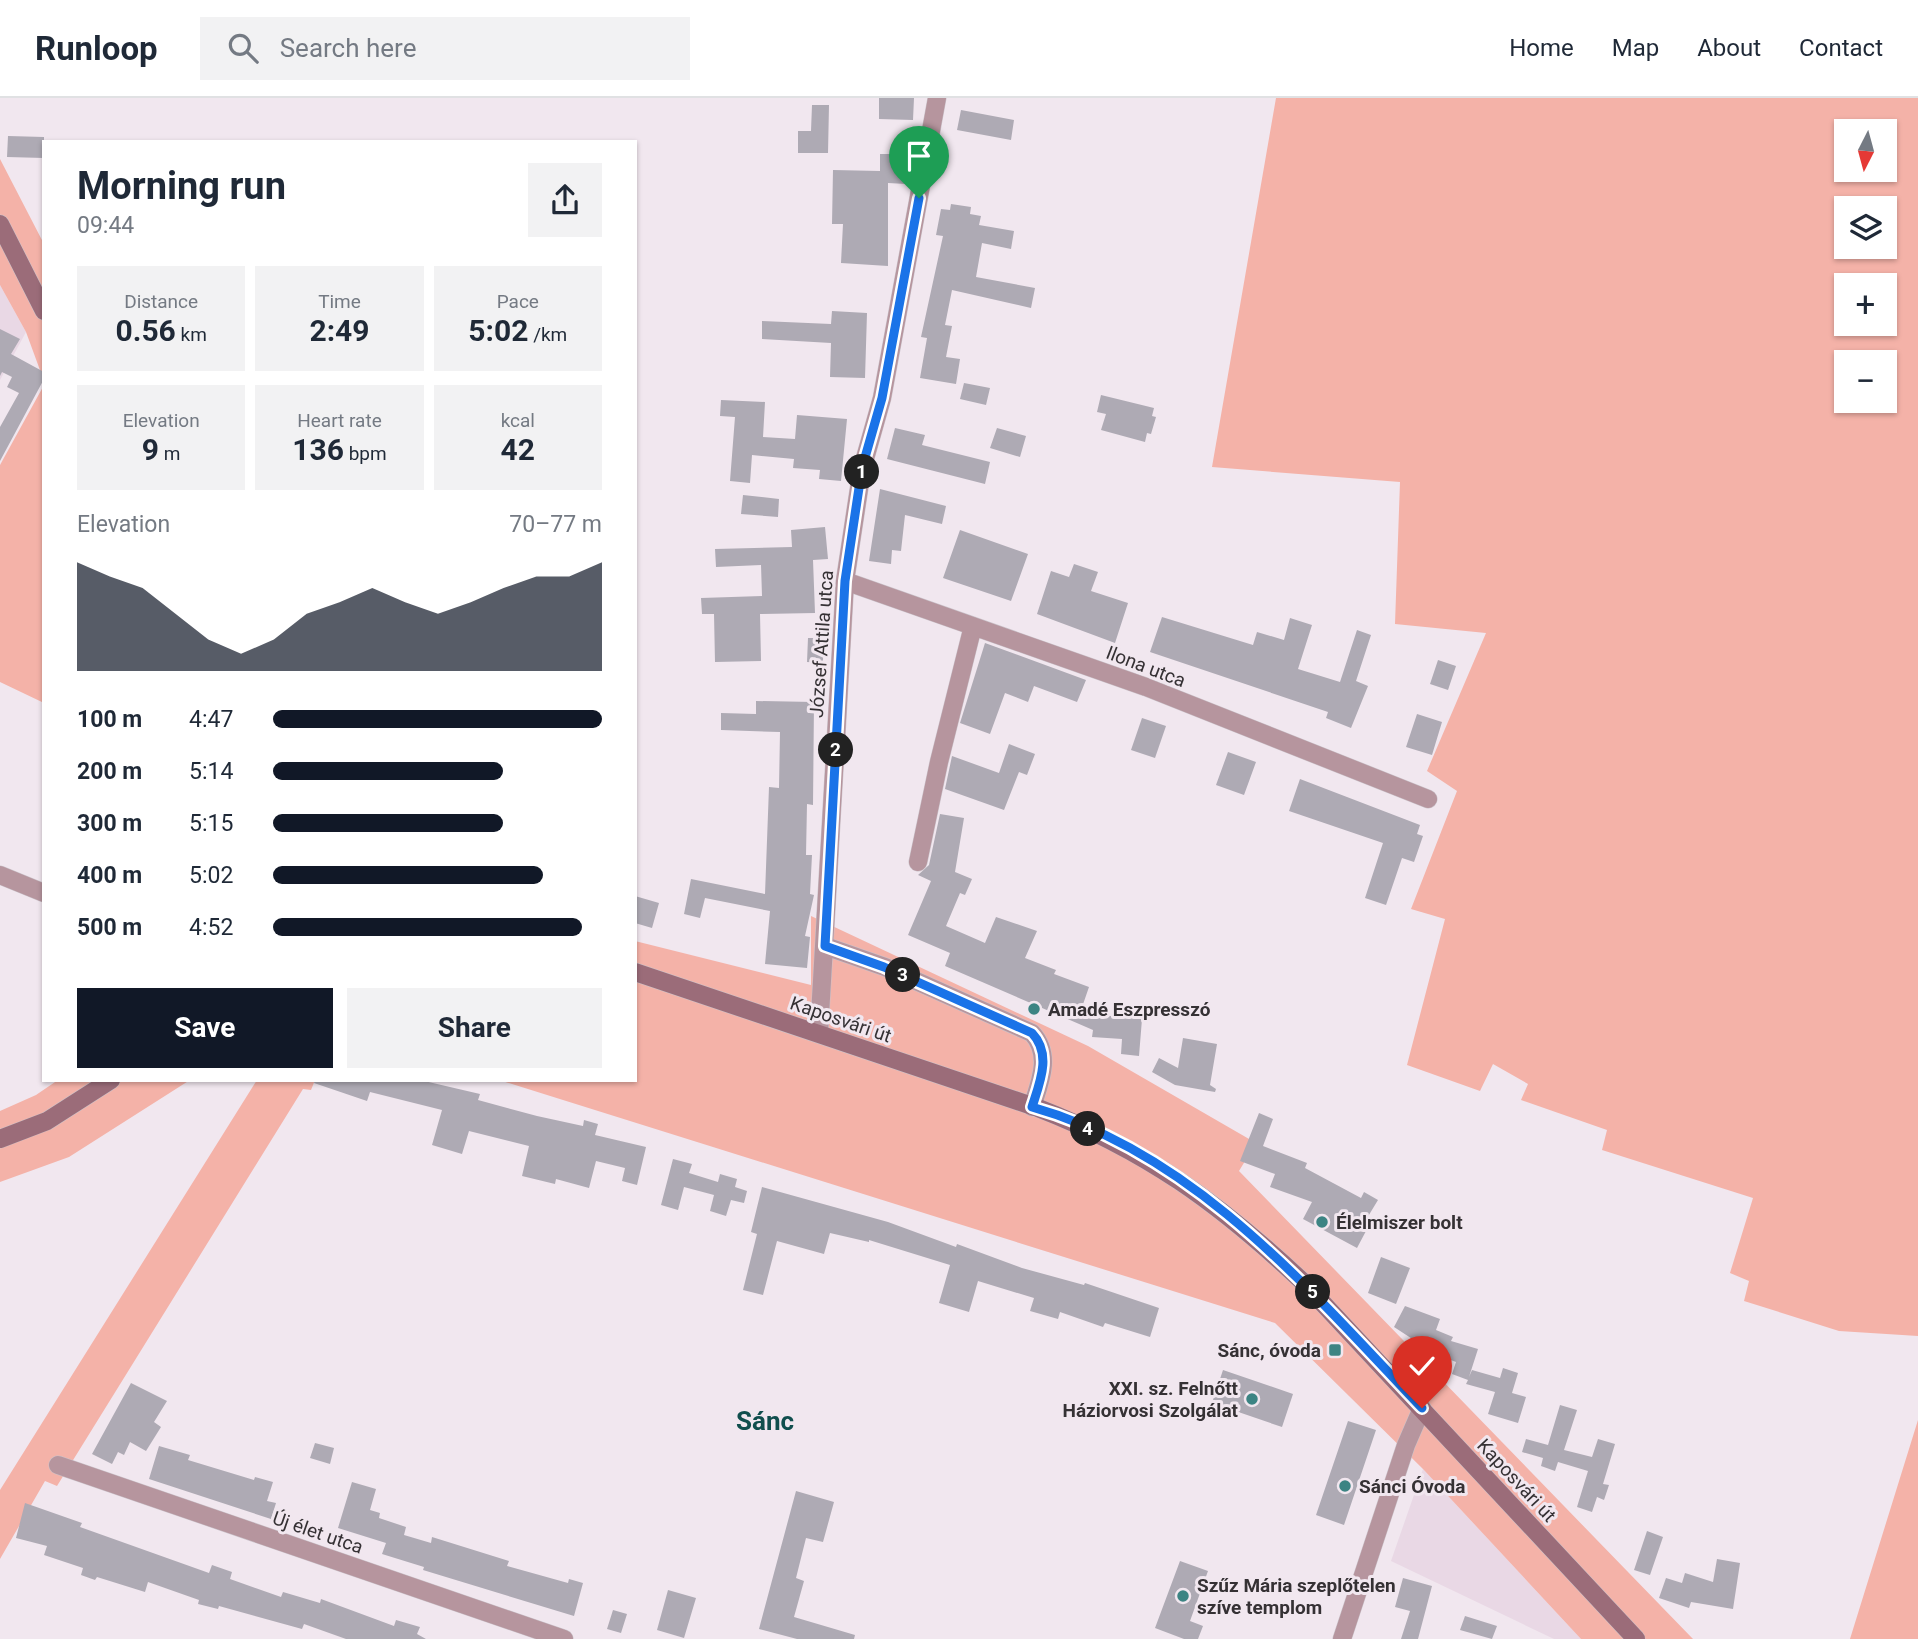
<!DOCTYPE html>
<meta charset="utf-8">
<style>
:root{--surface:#fff;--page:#f2f2f3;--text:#1f2937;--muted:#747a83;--line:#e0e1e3;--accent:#111827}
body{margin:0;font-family:Roboto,sans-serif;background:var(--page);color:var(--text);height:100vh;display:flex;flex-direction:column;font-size:26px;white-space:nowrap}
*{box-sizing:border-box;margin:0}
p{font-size:23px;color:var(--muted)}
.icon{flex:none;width:38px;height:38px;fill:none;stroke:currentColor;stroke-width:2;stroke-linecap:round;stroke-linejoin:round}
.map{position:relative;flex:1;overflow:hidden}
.side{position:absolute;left:42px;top:42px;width:595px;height:942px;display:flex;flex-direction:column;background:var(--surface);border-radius:0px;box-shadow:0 2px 5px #0004}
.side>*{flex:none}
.needle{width:46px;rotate:186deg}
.controls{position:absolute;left:1834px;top:21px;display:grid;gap:14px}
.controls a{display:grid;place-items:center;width:63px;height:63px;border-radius:0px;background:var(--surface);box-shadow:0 2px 5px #0004;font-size:35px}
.pin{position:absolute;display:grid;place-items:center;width:60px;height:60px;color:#fff;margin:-72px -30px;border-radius:50% 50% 50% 0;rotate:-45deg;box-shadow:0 0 7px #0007}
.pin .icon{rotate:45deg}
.km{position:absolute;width:35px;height:35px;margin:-18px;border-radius:50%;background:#222;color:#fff;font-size:19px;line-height:35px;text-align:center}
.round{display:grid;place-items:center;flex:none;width:74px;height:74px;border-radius:0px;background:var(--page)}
.summary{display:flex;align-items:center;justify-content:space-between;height:119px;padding:0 35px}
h1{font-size:38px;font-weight:700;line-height:52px}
.stats{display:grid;grid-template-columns:repeat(3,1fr);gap:10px;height:119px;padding:7px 35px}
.stats div{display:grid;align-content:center;border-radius:0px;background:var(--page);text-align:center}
.stats b{font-size:30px;font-weight:700}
.stats small{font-size:19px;font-weight:400}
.stats p{font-size:19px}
.chart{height:196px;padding:14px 35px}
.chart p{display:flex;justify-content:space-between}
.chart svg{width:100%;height:126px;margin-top:7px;fill:var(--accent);opacity:.7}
.action{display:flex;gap:14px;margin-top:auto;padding:14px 35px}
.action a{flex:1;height:80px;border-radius:0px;background:var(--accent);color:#fff;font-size:28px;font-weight:700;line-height:80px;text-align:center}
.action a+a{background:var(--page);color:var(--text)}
ul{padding:0 35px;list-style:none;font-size:23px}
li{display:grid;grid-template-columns:112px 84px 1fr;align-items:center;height:52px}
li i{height:18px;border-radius:9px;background:var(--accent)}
header{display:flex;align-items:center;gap:42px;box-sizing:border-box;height:98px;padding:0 35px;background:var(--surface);border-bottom:2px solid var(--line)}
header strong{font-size:33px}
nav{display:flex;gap:38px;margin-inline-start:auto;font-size:24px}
.search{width:490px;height:63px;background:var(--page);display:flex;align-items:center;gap:18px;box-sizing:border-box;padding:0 24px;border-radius:0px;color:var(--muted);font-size:26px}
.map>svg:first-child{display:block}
.built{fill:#e9d8e5}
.green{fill:#f4b2a8;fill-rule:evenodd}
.building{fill:#aeaab4}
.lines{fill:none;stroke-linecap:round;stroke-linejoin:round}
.street-casing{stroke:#cbc3ca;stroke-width:19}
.secondary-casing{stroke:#cbc3ca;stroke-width:19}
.street{stroke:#b6959e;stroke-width:18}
.secondary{stroke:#9b6c79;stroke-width:18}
.route-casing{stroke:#fff;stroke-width:14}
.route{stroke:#1a73e8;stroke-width:9}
.poi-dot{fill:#3c8483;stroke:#f1e7ef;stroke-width:2.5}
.labels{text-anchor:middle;stroke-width:6;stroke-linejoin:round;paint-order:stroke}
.street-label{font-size:19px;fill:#353134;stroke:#f1e7ef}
.poi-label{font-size:19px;font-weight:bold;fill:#353134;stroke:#f1e7ef;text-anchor:start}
.district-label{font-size:26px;font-weight:bold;fill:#104e4d;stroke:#f1e7ef}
</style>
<header>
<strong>Runloop</strong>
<div class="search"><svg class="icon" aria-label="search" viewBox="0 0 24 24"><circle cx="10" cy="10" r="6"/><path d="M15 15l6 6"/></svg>Search here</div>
<nav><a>Home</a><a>Map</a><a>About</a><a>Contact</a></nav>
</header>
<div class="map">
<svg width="1918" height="1541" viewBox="0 0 1918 1541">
<rect width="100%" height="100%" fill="#f1e7ef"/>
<path class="built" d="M0,187L26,234L0,282Z
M1423,1371L1581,1541H1554L1391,1463Z"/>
<path class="green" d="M1276,0H1918V1238L1839,1233L1744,1203L1749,1183L1730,1175L1753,1100L1602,1052L1607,1032L1521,1002L1528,986L1493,966L1480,993L1407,967L1445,821L1411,811L1457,693L1427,673L1486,535L1395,526L1400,384L1212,369ZM1885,33V72H1846V33ZM1885,110V149H1846V110ZM1846,187H1885V226H1846ZM1885,264V303H1846V264Z
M0,61L44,146V283L26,234L0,187Z
M44,287V605L0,584V367Z
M811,818L1088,948L1256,1045L1239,1073L1693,1541H1581L1423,1371L1275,1225L499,982H635V843L811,887Z
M58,982H190L69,1059L0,1084V1013L36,997Z
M257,982H315L311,992L303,991L57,1388L45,1383L0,1461V1392Z
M1918,1322V1541H1850Z"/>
<path class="building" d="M879,0H914L913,22L879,21Z
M812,7H829L828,55H798V33H811Z
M961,12L1014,22L1011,42L957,32Z
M8,38L44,39V60L7,59Z
M880,56H907L906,86L888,85V168L841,165L843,126H832L833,72L880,73Z
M951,106L971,109L970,116L981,118L979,127L1014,133L1011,151L982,145L976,179L1035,190L1031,210L952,192L945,227L952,228L946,259L960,261L956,286L920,280L927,240L921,239L943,138L936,137L941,111L950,112Z
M832,213L867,215L865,280L830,279L831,245L762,241V223L831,226Z
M0,231L20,241L11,256L44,274V281L0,363V329L19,295L7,289L12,279L2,274L0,278Z
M964,285L990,290L986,307L960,301Z
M1101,297L1154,310L1152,318L1156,319L1151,336L1147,335L1145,344L1101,332L1106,316L1097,314Z
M721,302L765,304L763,339L795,341L797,317L847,321L841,383L819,381L820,372L793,370L794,361L752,357L750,385L730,383L735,319L720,318Z
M895,330L925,337L922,347L990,364L985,386L887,361Z
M997,330L1026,338L1020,359L990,350Z
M880,391L946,408L942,426L905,417L901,453L892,452L891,466L869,463Z
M743,397L779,401L778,419L741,416Z
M825,429L828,461L813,462L815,515L760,516L761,563L715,564L714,516H702L701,500L762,498L761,467L716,469L715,451L792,449L791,432Z
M960,432L1028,456L1011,503L943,480Z
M1074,466L1098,474L1091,493L1128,505L1115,545L1037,516L1051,473L1069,479Z
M1162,519L1253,547L1257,534L1284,542L1290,520L1312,527L1298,571L1340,584L1357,532L1371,537L1356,583L1368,588L1351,630L1326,620L1328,614L1150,554Z
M808,540H823V565L807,564Z
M985,545L1086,582L1077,604L1034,588L1028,604L1005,595L990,636L960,625Z
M1438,562L1456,568L1448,592L1430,586Z
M756,603L814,604L813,707L807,706L806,757H812L810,796L814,797L805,838L810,839L807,870L765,866L770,813L705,800L700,820L684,816L691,781L765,796L769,689L779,690L780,634L721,632V615L756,616Z
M1417,616L1442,624L1432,657L1406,649Z
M1142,620L1166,628L1155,660L1131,652Z
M1009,646L1035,656L1027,677L1019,674L1004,712L945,691L952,658L999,675Z
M1228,654L1256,664L1244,697L1216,687Z
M1300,681L1420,727L1417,736L1423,738L1414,764L1402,760L1386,807L1365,800L1383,745L1289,713Z
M940,716L964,720L955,774L972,781L965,797L960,795L946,828L985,845L996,819L1037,833L1025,860L1056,872L1054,876L1089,889L1080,915L1142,921L1139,958L1121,956L1122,941L1092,939L1093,932L945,868L950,855L908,837L931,783L918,777L929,767Z
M635,798L659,805L652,830L635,825Z
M1183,940L1217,946L1210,987L1216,991L1215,994L1175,987L1152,974L1159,960L1178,970Z
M315,982H420L480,996L478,1002L537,1018L583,1028L584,1022L598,1026L595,1037L646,1049L637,1087L622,1083L625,1070L596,1063L589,1090L556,1081L555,1086L522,1078L529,1048L469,1033L462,1056L432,1047L442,1012L370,994L367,1003L314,985Z
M1259,1015L1273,1021L1263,1048L1307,1065L1305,1070L1361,1100L1364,1094L1378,1102L1361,1130L1366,1133L1357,1150L1303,1121L1312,1104L1270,1089L1275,1076L1240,1063Z
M673,1061L692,1066L689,1075L718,1084L720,1076L737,1081L735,1089L747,1093L744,1105L731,1102L726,1118L710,1113L714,1097L684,1089L678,1112L661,1107Z
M762,1089L888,1124L956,1149L957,1146L1022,1170L1084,1187L1085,1185L1159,1210L1150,1239L1105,1225L1103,1229L1060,1214L1058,1221L1030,1213L1034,1200L978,1183L969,1214L939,1205L950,1167L869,1142V1144L830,1135L824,1156L777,1143L763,1197L743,1192L757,1136L751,1134Z
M1381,1159L1410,1170L1396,1206L1368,1195Z
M1405,1208L1440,1221L1436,1232L1453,1239L1451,1243L1478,1251L1469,1279L1472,1272L1500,1280L1503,1270L1518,1275L1512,1295L1526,1299L1518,1325L1488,1316L1495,1294L1466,1286L1468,1282L1452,1276L1456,1264L1415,1248L1417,1244L1394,1229Z
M1223,1272L1293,1296L1282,1329L1212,1305Z
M131,1285L167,1303L154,1324L161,1329L146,1353L130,1344L124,1357L118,1354L112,1366L92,1356Z
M1560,1307L1577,1312L1564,1352L1592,1359L1598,1341L1615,1346L1603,1386L1609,1387L1604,1402L1597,1399L1592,1414L1577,1409L1588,1373L1558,1364L1555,1373L1541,1368L1543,1360L1522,1354L1526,1341L1548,1347Z
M1348,1323L1376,1332L1344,1427L1316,1417Z
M315,1345L334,1350L330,1366L310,1360Z
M159,1348L190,1357L188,1362L254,1382L255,1379L273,1384L267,1403L276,1405L271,1421L149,1381Z
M352,1384L376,1391L370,1412L380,1415L379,1420L406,1429L404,1437L431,1445L432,1439L509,1463L507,1468L568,1485L569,1481L583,1485L574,1518L423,1472L424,1469L382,1456L386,1445L338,1430Z
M796,1393L834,1404L823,1444L806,1440L796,1480L804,1483L794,1519L855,1537L854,1541H797L759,1531Z
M25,1405L82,1425L80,1429L209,1475L212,1467L232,1474L230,1481L281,1499L283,1494L320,1505L321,1501L394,1528L396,1522L420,1529L417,1536L426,1541H346L304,1526L302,1531L219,1508L218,1511L198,1506L199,1502L148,1484L145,1494L97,1479L95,1482L81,1477L83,1470L44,1457L47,1448L16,1440Z
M1647,1433L1663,1439L1650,1477L1634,1472Z
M1717,1461L1740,1465L1733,1511L1691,1504L1689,1510L1659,1500L1666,1480L1682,1485L1685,1475L1713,1484Z
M1180,1463L1208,1473L1190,1523L1203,1528L1198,1541H1184L1155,1530Z
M1403,1480L1432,1488L1418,1541H1401L1410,1513L1395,1509Z
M668,1492L696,1500L684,1540L657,1532Z
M613,1512L627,1516L621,1535L607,1531Z
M1465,1518L1497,1528L1492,1541L1460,1532Z"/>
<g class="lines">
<defs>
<path id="street" d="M845,483L1146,589L1428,701
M918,764L939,664L973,528
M0,777L44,795
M825,848L885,869L1032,935C1052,957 1040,984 1032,1009
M819,935L845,483L862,371L882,300L937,0
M58,1367L564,1541
M1342,1541L1406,1347L1422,1310"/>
<path id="secondary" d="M0,126L44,213
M635,874L1038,1010C1146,1052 1219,1105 1303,1184L1636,1541
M0,1041L47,1023L111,982"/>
</defs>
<use href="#street" class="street-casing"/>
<use href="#secondary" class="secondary-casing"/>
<use href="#street" class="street"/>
<use href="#secondary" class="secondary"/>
</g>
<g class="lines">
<defs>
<path id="route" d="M919,100L882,300L862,370L845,483L825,848L884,869L1032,935C1052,956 1040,984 1032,1009C1195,1055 1310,1192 1422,1310"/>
</defs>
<use href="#route" class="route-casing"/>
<use href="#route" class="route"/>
</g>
<g class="poi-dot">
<circle cx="1034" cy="911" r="7"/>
<circle cx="1322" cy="1124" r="7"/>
<rect x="1328" y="1245" width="14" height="14" rx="3.5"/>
<circle cx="1252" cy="1301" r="7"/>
<circle cx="1345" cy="1388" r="7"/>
<circle cx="1183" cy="1498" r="7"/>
</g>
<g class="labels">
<g class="street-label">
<text transform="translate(821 546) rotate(-86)" y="7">József Attila utca</text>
<text transform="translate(1146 568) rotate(21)" y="7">Ilona utca</text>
<text transform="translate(841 921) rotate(19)" y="7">Kaposvári út</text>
<text transform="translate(1517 1382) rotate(47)" y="7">Kaposvári út</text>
<text transform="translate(318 1434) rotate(19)" y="7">Új élet utca</text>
</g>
<g class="poi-label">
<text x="1048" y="918">Amadé Eszpresszó</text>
<text x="1336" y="1131">Élelmiszer bolt</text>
<text x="1321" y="1259" text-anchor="end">Sánc, óvoda</text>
<text x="1238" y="1297" text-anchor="end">XXI. sz. Felnőtt<tspan x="1238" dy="22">Háziorvosi Szolgálat</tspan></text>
<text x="1359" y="1395">Sánci Óvoda</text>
<text x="1197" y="1494">Szűz Mária szeplőtelen<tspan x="1197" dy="22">szíve templom</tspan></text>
</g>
<g class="district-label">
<text x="765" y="1332">Sánc</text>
</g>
</g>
</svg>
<div class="controls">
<a><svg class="needle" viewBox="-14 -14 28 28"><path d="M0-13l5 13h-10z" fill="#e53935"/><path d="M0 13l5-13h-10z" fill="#747a83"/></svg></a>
<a><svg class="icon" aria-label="layers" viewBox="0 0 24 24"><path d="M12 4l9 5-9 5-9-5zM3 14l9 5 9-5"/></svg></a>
<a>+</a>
<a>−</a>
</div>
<div class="pin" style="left:919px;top:100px;background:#1e9e55"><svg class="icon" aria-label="arrive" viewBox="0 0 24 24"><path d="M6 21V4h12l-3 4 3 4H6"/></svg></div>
<div class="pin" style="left:1422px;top:1310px;background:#d93025"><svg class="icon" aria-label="check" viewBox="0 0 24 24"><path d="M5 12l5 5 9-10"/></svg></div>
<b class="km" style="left:862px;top:374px">1</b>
<b class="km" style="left:836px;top:652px">2</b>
<b class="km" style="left:903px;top:877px">3</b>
<b class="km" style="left:1088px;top:1031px">4</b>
<b class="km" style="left:1313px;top:1194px">5</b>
<section class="side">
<div class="summary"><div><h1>Morning run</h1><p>09:44</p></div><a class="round"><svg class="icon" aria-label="share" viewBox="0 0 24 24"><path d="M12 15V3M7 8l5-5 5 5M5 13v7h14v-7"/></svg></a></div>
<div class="stats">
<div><p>Distance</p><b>0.56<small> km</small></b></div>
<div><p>Time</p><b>2:49</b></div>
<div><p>Pace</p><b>5:02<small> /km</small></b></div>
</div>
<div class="stats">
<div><p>Elevation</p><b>9<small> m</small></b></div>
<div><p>Heart rate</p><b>136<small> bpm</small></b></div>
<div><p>kcal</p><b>42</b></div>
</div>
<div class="chart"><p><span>Elevation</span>70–77 m</p>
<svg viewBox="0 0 160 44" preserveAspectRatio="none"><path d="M0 44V6L10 11L20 15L30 24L40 33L50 38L60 33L70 24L80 20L90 15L100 20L110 24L120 20L130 15L140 11L150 11L160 6V44z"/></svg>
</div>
<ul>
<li><b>100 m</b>4:47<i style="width:100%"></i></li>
<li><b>200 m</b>5:14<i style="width:70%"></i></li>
<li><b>300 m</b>5:15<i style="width:70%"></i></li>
<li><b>400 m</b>5:02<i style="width:82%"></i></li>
<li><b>500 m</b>4:52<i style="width:94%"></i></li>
</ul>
<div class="action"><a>Save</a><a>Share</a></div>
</section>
</div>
